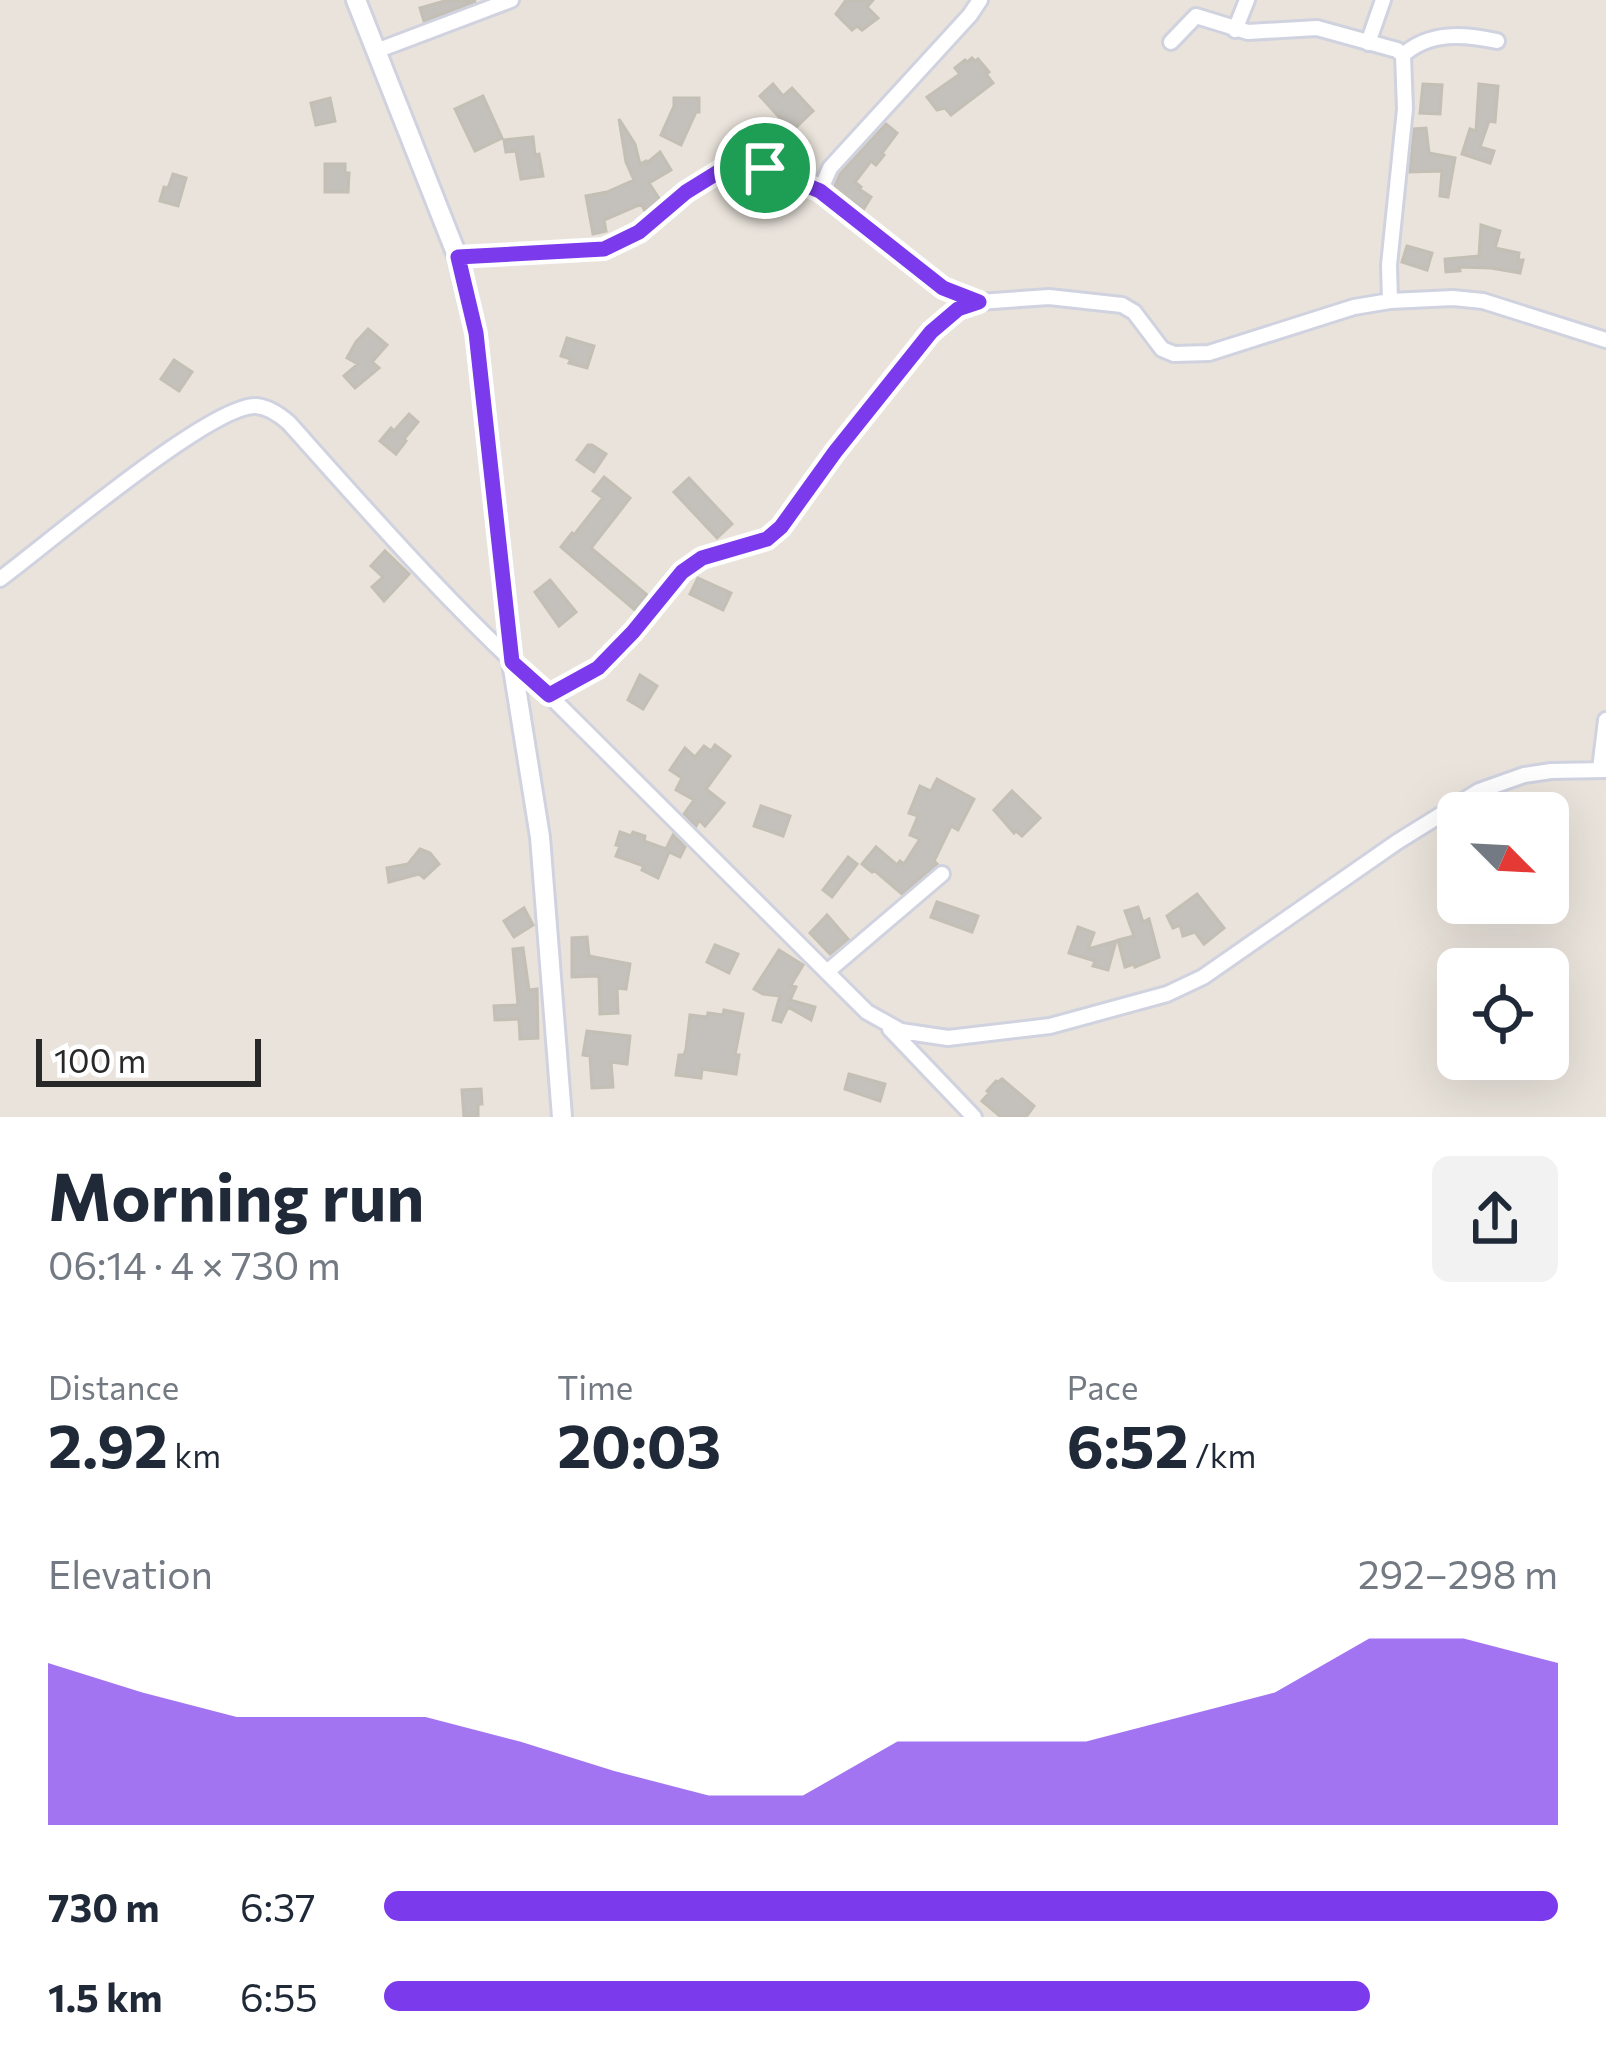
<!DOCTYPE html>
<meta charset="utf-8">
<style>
:root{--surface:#fff;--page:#f2f2f3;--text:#1f2937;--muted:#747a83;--accent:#7c3aed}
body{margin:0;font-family:Commissioner,sans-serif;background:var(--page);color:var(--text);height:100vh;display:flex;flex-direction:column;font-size:45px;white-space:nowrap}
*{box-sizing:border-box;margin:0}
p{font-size:39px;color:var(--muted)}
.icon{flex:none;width:66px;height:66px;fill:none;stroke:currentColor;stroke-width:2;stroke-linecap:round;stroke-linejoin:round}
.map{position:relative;height:1117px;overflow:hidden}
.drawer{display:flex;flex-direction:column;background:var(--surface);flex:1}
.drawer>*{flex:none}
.needle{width:78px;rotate:114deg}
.fabs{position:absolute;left:1437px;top:792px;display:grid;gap:24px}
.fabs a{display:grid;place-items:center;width:132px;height:132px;border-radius:18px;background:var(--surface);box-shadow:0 12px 48px #0002;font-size:60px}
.scale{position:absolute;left:36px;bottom:30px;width:225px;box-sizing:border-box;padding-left:12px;border:6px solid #282828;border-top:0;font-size:33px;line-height:42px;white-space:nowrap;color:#282828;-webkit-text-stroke:9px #fff;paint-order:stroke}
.pin{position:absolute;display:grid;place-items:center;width:102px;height:102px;color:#fff;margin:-51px;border:6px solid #fff;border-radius:50%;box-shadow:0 3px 12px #0007}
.round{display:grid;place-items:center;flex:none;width:126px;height:126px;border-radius:18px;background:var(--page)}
.headline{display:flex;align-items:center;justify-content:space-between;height:204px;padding:0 48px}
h1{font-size:66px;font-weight:700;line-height:90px}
.stats{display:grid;grid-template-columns:repeat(3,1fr);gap:18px;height:204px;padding:12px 48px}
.stats div{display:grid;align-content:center}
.stats b{font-size:60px;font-weight:700}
.stats small{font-size:33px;font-weight:400}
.stats p{font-size:33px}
.chart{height:336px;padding:24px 48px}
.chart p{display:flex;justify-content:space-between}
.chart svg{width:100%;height:216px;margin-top:12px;fill:var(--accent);opacity:.7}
ul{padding:0 48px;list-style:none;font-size:39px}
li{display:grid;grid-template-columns:192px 144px 1fr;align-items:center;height:90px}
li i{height:30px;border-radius:15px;background:var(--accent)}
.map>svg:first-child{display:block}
.building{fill:#c4c0bb;stroke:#c3bfb5;stroke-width:3}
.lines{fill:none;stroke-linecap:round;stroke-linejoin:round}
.minor-casing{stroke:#d0d3df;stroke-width:20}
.tertiary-casing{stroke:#d0d3df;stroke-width:24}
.minor{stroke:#fff;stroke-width:14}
.tertiary{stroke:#fff;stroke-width:18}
.route-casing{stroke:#fff;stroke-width:24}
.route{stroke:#7c3aed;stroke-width:15}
</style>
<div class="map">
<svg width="1606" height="1117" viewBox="0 0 1606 1117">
<rect width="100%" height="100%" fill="#e9e3db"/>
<path class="building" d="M448,0L476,1L424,21L420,8Z
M846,0H873L867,7L878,18L862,30L857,26L852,30L836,14Z
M972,58L975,61L978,59L989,72L986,74L993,83L951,115L945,108L937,110L927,97L960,74L955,68L965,60L967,62Z
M773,84L783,96L792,88L813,111L792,131L760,96Z
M1423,84L1442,85L1440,114L1420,113Z
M1479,84L1498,86L1495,122L1489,121L1480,147L1494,151L1490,163L1462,154L1470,129L1476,131Z
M483,96L502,138L475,151L455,109Z
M330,98L335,121L316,125L311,103Z
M674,98H699V112H696L681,145L661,135L674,106Z
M619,119L635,144L640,164L646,161L647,163L660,152L671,170L649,183L660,200L652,206L645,211L641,204L604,220L606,231L593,234L586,196L607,192L634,180L626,162Z
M886,124L897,133L882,153L884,155L876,165L871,161L855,182L861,187L859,189L871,197L863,210L834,188L840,174Z
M1426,128L1429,153L1455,158L1448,197L1440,196L1442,171L1410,172L1414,129Z
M533,137L535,155L539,154L543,176L521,179L516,151L506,152L504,140Z
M325,164H345V173H349L348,192H325Z
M173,174L186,178L178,206L160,201L164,187L168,188Z
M1481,225L1500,231L1495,248L1519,253L1518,260H1523L1520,273L1491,268L1459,267L1460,271L1446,272L1445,259L1479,256Z
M1407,246L1432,253L1427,270L1402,262Z
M368,329L387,345L372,362L379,368L355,388L344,376L358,364L347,358L356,342Z
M567,338L594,346L587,368L569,363L571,359L561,356Z
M174,360L192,372L179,391L161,379Z
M409,414L418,422L404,439L406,441L396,454L380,441L391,428L394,431Z
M588,445H592L606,454L594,472L577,460Z
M604,477L630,498L591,548L647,595L635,610L561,547L572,533L574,535L603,498L593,491Z
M689,478L732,524L717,538L674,492Z
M385,551L409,574L384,601L372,587L383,577L371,566Z
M698,578L731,593L723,610L690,594Z
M550,580L576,612L559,626L535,592Z
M640,675L657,686L643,709L628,700Z
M715,745L730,756L706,789L724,803L705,826L699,820L696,826L684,814L694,800L676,790L682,778L670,770L685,748L695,757L704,746L711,751Z
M937,779L974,799L958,830L951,826L934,861L937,864L902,894L874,870L872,872L862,864L876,847L897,865L900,861L904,864L920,839L910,835L918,816L909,813L920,786L931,791Z
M1012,791L1040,818L1022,836L1016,831L1014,833L994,810Z
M761,806L790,816L783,836L754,826Z
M620,832L631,836L633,832L645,836L644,841L666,849L673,835L685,847L680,857L669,852L658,878L642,870L644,866L616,856L620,846L616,845Z
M420,849L430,853L439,864L424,878L419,874L389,882L387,868L408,864Z
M848,857L857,864L832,897L823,890Z
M1197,894L1224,928L1204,944L1195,932L1183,936L1180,925L1173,928L1167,916Z
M937,902L978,916L972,932L931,917Z
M1138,907L1143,922L1149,919L1159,957L1135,967L1134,964L1125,967L1118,940L1134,936L1125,911Z
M524,908L533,925L514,937L504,921Z
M827,915L848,939L830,954L810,933Z
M1078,927L1094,933L1088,949L1116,941L1108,970L1093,966L1095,961L1069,953Z
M587,937L589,956L630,964L626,989L617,988L618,1013L600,1014L599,976L572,977V938Z
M715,945L738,954L729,973L707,962Z
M523,948L529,990L537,989L538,1038L520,1039L519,1019L495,1020L494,1006L518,1005L513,949Z
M779,950L803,965L791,985L796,987L790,1000L815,1007L811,1020L788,1007L781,1022L773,1020L780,996L763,994L754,989Z
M724,1010L743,1014L735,1055H739L736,1074L702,1069L701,1078L676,1075L679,1055H684L686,1049L690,1015L707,1017L708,1013L723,1015Z
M587,1031L630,1036L627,1064L611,1062L613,1087L592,1088L590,1056L583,1055Z
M849,1074L885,1084L880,1101L845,1089Z
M1002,1079L1034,1106L1026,1117H1001L982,1101L989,1093L987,1091L996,1081L998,1082Z
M481,1089L482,1104H478V1117H464L462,1090Z"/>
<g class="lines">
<defs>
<path id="minor" d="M1235,30L1247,0
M1171,42L1196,16L1248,32L1317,28L1397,50L1403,55L1405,109L1389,265L1390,301
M1368,43L1383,0
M376,51L511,0
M1403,55C1430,31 1464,34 1497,41
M820,191L830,168L970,15L980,0
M458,258L605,249L639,232L686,192L728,166L744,164L765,168L820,191L943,288L979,302L1049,297L1122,305L1134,312L1162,349L1174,354L1209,353L1354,307L1390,301L1453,298L1483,301L1606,340
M0,579C45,546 211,404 256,406C269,407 280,415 289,423C372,516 455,611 549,695L867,1012L901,1031L948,1038L1050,1026L1167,994L1203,977L1397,842L1479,791L1524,775L1551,771L1606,770
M549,695L599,668L633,631L682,572L702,558L767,539L781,528L835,452L931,332L958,309L979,302
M1600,769L1606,720
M828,971L942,874
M890,1029L974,1117"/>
<path id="tertiary" d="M356,0L458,258L476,333L512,662L540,837L562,1117"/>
</defs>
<use href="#minor" class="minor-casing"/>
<use href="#tertiary" class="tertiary-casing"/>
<use href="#minor" class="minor"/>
<use href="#tertiary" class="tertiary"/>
</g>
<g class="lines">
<defs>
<path id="route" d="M745,164L765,168L820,191L943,288L979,302L958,309L931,332L835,452L781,527L767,539L702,558L682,572L633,632L598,668L549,695L512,662L476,333L458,257L604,249L639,232L686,192L728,166Z"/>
</defs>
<use href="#route" class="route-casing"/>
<use href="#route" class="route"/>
</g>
</svg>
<div class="fabs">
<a><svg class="needle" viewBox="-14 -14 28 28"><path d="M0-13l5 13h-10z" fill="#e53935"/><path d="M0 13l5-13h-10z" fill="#747a83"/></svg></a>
<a><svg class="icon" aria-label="locate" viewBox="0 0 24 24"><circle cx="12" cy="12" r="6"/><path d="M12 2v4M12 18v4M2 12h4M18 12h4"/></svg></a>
</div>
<div class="scale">100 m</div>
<div class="pin" style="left:765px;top:168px;background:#1e9e55"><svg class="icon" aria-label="arrive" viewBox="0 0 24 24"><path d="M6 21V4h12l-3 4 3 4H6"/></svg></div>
</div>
<section class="drawer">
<div class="headline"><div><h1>Morning run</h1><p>06:14 · 4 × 730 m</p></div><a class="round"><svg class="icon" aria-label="share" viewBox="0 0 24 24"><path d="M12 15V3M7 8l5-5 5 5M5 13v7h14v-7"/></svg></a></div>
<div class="stats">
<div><p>Distance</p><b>2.92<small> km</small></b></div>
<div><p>Time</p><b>20:03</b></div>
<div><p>Pace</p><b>6:52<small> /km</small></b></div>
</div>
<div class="chart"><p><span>Elevation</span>292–298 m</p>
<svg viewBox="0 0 160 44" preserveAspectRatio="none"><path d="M0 44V11L10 17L20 22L30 22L40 22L50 27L60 33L70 38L80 38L90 27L100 27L110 27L120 22L130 17L140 6L150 6L160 11V44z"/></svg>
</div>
<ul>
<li><b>730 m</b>6:37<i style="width:100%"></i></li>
<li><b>1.5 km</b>6:55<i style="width:84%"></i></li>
</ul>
</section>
